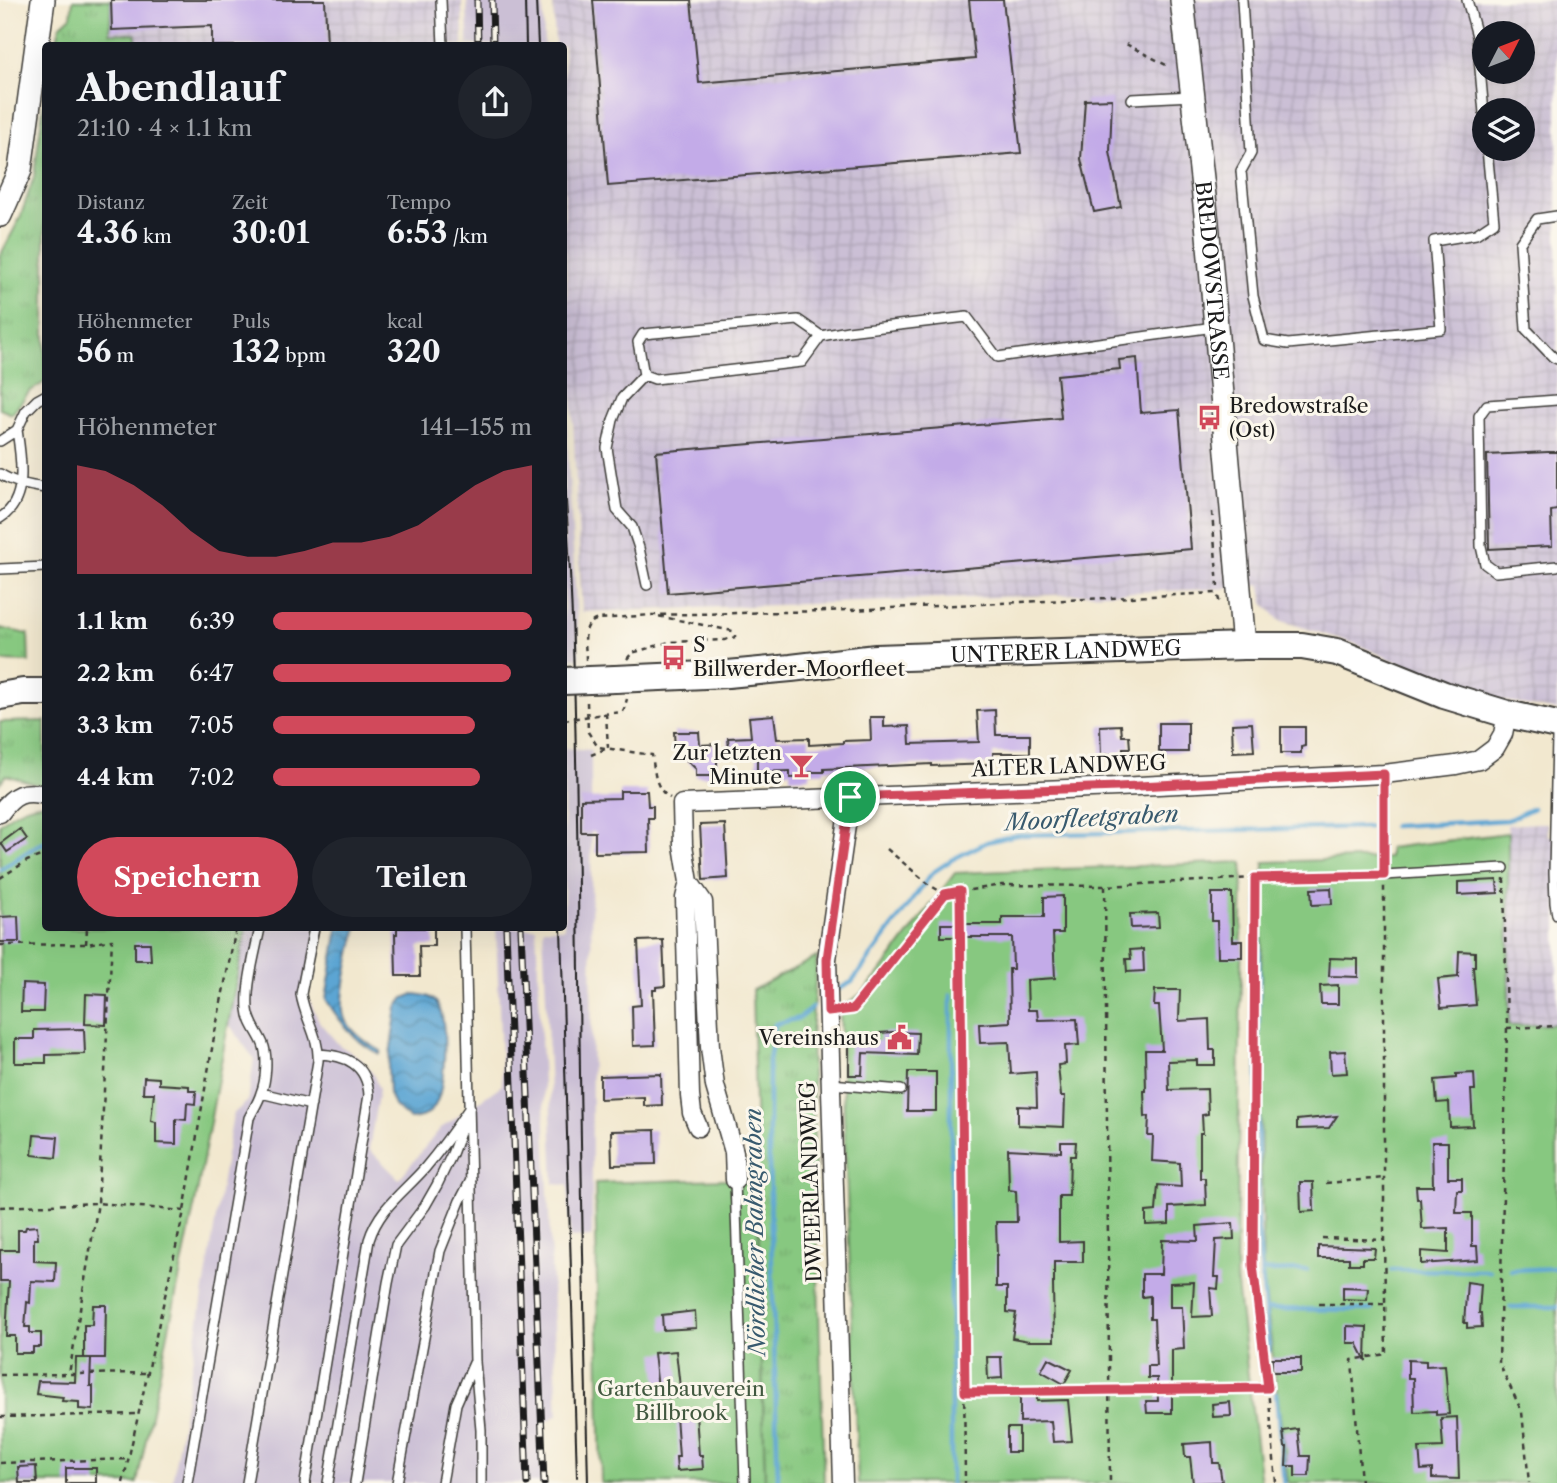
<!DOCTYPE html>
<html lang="de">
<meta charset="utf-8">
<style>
:root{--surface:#171b24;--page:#20242c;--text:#f1f3f6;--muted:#9ea1a6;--accent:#d1495b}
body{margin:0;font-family:"Libre Caslon Text",serif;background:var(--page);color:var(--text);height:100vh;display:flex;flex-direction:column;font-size:26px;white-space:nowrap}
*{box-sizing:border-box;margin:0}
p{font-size:23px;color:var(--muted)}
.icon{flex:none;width:38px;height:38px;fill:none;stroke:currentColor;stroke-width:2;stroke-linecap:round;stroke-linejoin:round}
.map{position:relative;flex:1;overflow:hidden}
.side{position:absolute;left:42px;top:42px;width:525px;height:889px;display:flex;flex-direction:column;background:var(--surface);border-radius:7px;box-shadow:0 7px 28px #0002}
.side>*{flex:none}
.needle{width:46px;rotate:48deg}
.buttons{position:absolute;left:1472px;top:21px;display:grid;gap:14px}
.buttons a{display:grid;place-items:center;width:63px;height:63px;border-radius:50%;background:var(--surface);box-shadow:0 7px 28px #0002;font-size:35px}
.pin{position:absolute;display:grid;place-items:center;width:60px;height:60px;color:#fff;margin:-30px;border:4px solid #fff;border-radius:50%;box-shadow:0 2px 7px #0007}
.round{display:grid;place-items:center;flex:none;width:74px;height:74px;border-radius:37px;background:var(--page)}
.summary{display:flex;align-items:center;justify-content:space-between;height:119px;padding:0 35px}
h1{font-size:38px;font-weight:700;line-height:52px}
.figures{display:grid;grid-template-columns:repeat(3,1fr);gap:10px;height:119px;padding:7px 35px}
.figures div{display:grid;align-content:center}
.figures b{font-size:30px;font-weight:700}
.figures small{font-size:19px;font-weight:400}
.figures p{font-size:19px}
.chart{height:196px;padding:14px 35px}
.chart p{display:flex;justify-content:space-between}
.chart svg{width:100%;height:126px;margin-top:7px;fill:var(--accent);opacity:.7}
.action{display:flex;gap:14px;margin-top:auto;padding:14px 35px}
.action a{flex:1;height:80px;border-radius:42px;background:var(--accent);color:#fff;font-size:28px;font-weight:700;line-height:80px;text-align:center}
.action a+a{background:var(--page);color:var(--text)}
ul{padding:0 35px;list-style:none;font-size:23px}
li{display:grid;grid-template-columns:112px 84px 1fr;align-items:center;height:52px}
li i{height:18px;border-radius:9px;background:var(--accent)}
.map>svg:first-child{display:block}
.industrial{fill:url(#industrial-grid);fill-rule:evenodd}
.railway{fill:#cbbfd5}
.grass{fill:url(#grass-tufts);stroke:#52724e;stroke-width:2}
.garden{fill:#87c880;stroke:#52724e;stroke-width:2}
.water{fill:url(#water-waves);stroke:#3c6078;stroke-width:2}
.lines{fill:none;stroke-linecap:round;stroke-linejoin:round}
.stream{stroke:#5ba5d3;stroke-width:4.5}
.building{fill:#c3abe8}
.service-casing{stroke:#3c3b37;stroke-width:12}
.minor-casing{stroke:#3c3b37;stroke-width:21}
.tertiary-casing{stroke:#3c3b37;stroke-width:26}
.secondary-casing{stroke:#3c3b37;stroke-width:30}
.path{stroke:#3c3b37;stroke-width:2.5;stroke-dasharray:5 5;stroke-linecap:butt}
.service{stroke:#fff;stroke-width:9}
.minor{stroke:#fff;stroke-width:18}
.tertiary{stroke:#fff;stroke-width:23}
.secondary{stroke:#fff;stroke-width:26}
.tram{stroke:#1c1c1c;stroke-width:2}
.rail-casing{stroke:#1c1c1c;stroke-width:7}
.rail{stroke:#fbf7ec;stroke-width:4.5;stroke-dasharray:13;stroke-linecap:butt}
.secondary-bridge-casing{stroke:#3c3b37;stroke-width:30;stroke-linecap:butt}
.path-bridge{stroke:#3c3b37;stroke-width:2.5;stroke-dasharray:5 5;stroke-linecap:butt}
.secondary-bridge{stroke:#fff;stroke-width:26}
.route-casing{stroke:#fff;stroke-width:14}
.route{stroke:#d1495b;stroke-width:9}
.labels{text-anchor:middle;stroke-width:6;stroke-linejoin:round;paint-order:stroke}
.street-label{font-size:21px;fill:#1c1c1c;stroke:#fbf7ec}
.poi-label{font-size:21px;fill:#1c1c1c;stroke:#fbf7ec;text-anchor:start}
.park-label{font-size:21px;fill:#41583f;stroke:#fbf7ec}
.water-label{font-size:23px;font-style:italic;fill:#385a6e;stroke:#fbf7ec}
</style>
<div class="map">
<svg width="1557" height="1483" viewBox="0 0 1557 1483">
<defs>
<pattern id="industrial-grid" width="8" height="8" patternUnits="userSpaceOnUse" patternTransform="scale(1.75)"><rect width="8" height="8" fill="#cbbfd5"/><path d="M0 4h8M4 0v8" fill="none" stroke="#aea4b6"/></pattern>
<pattern id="grass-tufts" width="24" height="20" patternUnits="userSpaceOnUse" patternTransform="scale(1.75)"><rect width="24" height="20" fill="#87c880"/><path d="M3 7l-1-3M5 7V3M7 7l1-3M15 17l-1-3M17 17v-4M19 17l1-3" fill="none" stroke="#74ab6e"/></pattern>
<pattern id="water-waves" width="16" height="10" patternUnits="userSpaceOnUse" patternTransform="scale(1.75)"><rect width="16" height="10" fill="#5ba5d3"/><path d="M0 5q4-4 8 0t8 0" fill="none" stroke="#4a86aa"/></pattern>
</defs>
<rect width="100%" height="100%" fill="#fbf7ec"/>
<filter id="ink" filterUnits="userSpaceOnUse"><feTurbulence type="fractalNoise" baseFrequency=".0143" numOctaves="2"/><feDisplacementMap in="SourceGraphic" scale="14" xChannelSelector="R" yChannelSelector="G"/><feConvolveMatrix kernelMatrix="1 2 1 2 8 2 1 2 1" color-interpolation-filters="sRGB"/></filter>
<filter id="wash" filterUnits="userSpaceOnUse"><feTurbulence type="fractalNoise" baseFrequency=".00686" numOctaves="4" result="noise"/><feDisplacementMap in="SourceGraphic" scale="28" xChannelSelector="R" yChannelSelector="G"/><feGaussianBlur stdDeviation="1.57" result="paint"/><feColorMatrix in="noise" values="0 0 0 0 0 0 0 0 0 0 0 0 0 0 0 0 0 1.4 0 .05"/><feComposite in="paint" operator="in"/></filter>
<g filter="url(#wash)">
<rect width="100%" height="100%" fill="#f2e8cf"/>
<path class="industrial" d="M111,0H462L463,45L136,46V34L110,33Z
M553,0H1557V711L1500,700L1404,665L1356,644L1279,620L1264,603L1261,585L1216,589L582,612L564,226V46L555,45ZM1484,33H1522V72H1484ZM1484,110H1522V149H1484Z
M1538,823H1547L1548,836H1557V1024L1509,1026L1508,833L1507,825Z"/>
<path class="railway" d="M467,0H543L544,45H468Z
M564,387L579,658H564Z
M564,709V748L591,750L592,1237L570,1238L568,1185L554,1184L543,928H564Z
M246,928H321L307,996L320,1023L339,1045L360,1058L373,1074L379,1089L369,1149L399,1179L440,1129L502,1085L496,928H536L558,1415L540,1426L541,1483H172L233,1114L248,1101L254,1059L229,1024Z"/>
<path class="grass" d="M73,0H111L110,33L136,34V45H56L60,26L71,16Z
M45,94V382L29,392L12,414L0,409V256L20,218L34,177Z
M0,628L28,634L29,662L0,661Z
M45,721V787L6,775L0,783V722Z
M817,957L811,1037L824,1483H765L752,990Z"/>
<path class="garden" d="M45,803L46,928H246L196,1198L137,1483H0V824C14,811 26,805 45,803Z
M1508,833L1509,1026L1557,1024V1483H1288L1263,1275L1259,1044L1264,862L1389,858V848Z
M1243,862L1236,1276L1261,1483H858L840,1010L863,992L878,975L955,873Z
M757,1178L765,1483H601L595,1183Z"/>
<path class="water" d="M338,928H357C353,946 337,1004 345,1019C352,1032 367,1044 381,1051L380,1054C357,1044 339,1021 326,999Z
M414,994C423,995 433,996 438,1005C448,1024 446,1089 434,1107C428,1116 419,1118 410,1119L394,1106L389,1093L388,1068L397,1007L404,998Z"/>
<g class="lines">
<path class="stream" d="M1393,826L1508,820L1533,808
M1,869L38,845L46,842
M1259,896L1257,1222L1269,1351
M839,989L852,982L932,873L953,859L987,842L1016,835L1369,827
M1392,1270L1490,1271
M1511,1270L1557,1268
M1262,1271L1307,1270
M1510,1307H1557
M1266,1309L1372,1310
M1276,1393L1284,1483
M778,1483L769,1159V1061L775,1024L800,1018L813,1007
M951,1483V995"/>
</g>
<g id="blocks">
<path class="building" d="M111,0H325L327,46H212V26L112,30Z
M593,0H691L699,83L975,59L969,0H1003L1021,153L608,186Z
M1112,99L1110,152L1121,207L1094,212L1081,159L1085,100Z
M1137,358L1141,413L1179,410L1191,549L668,593L656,452L1061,418L1057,375L1120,369L1119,360Z
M1548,452H1557V510L1551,511L1552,546L1489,549L1487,455Z
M995,710L996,735H1030V753H993V764L932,766V764L824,769V772H810V777L790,778V771L757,772V749L729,750L728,738L751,737L749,717L774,715L777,739L809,738V745L843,743V741L871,740L870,717H884V727L909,726L910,744L979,742L977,711Z
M1159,723H1188V752H1159Z
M1252,723L1254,751L1233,752L1232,724Z
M1121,725L1122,736H1129L1130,748H1123V754L1101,755L1100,726Z
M1281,727H1305V746L1301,747V753H1281Z
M674,732H699L700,745L717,744V776H696V769L675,749Z
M620,791H647L648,806H653V818H648L649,852L595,853V832H581V799L620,798Z
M725,824L728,878L703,880L700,825Z
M20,829L27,839L7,852L1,843Z
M1497,880L1498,893L1458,895V882Z
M1331,888L1332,904L1312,905L1311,889Z
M1212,893H1232L1233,941H1242V957H1218L1217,921H1212Z
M1063,896V933H1053L1055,978L1027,980L1028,1010H1037L1038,1020L1077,1019L1079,1045L1065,1046L1066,1064L1058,1065L1061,1096H1065L1064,1127L1018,1125V1106L1037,1107L1036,1072L1011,1074L1009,1042L980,1043L979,1024L1010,1022L1009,969H1013L1012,937H941V924H1002V917H1044V897Z
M1158,913L1159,927L1131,928L1130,914Z
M18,916L19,942H0V917Z
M397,928H434V946H419L420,976H396L395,934H397Z
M663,940L665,986L656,987V990H653L655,1045L633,1046L632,1006L641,1005L638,941Z
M135,943H150L151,960H135Z
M1143,949L1144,971L1127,972L1126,959H1131L1130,950Z
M1459,951L1475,952V967H1473L1476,1005L1441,1008L1438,979L1458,977Z
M1330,958L1358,959V977L1329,976Z
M22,984L44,985L43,1012H21Z
M1338,985V1004H1321L1320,986Z
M1155,990H1180L1179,1021L1209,1019L1210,1050H1215V1065H1197V1060L1168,1061L1169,1090L1207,1089L1208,1114L1202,1115L1203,1133H1200V1178H1205L1206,1205L1169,1207V1224L1146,1225V1212L1156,1211L1158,1185L1181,1187L1180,1163L1152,1161L1153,1136H1148L1149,1116L1145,1117L1144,1091H1146L1145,1050H1162L1159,1006H1154Z
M86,994L107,995L106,1025L85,1024Z
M84,1029L85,1054L46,1055V1063H15V1039H34V1030Z
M893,1032L918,1033L917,1055L863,1053L862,1075H849V1040L880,1041V1033Z
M1345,1051L1347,1073L1331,1074L1330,1052Z
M908,1072H936V1111H907Z
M1474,1073L1475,1090H1471L1473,1126L1450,1127L1449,1102L1437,1103L1435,1080L1456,1078V1074Z
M661,1074L662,1105L644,1106V1097L600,1099V1076Z
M144,1077L159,1078V1084L189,1086V1091H196L195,1104L187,1103L186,1120L176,1119V1144L156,1143V1122L151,1121L154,1093H143Z
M1337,1116L1329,1128L1297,1129V1120Z
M655,1130L656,1164L612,1165L611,1131Z
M34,1135L58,1137L56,1158L32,1155Z
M1061,1142H1076L1075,1156H1070L1069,1196H1059V1242L1083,1241V1262H1054V1283H1053L1054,1341H1029L1012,1338L1016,1313L1007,1312V1287H996V1255H997L996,1222H1017L1016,1191L1009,1190L1008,1149L1061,1152Z
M1432,1142H1448V1178H1462V1190H1457L1456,1213H1472V1246H1477L1478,1260L1421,1264V1251L1448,1253V1228L1422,1229L1420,1199H1417L1416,1186H1433Z
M1300,1182H1313L1314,1211L1301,1212Z
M1233,1223L1234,1239L1216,1240L1214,1277H1219L1218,1289L1210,1288L1212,1316L1192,1317L1194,1282L1170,1283V1307H1182L1184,1349L1172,1350V1413H1147L1146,1401H1158L1157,1378H1148V1366H1156L1154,1319H1150V1296L1142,1297V1274H1161L1162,1240L1198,1241L1197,1226Z
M37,1226L38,1239H34V1261L56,1262L55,1282L31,1281L30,1303L27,1302L25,1327H30V1333H41V1347H33V1353H15V1336H6L9,1281H0V1250H18V1230H25L26,1227Z
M1318,1246L1375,1248L1374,1258H1363V1264H1349V1258H1318Z
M1467,1282L1481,1284L1479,1313H1481L1482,1327L1467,1328V1323H1464Z
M1343,1287L1368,1288L1367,1300L1343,1299Z
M93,1305H106L105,1358H84V1325H92Z
M695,1311L696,1328L663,1330L662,1315Z
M1347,1326L1367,1327L1366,1361L1357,1343H1347Z
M676,1351L681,1397L659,1398L654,1353Z
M987,1357H1001L1002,1378L988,1379Z
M76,1358H91L90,1386H93V1410L79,1409V1402L62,1401L63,1397L36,1394L38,1381L75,1382Z
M1048,1358L1072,1370L1064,1384L1041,1371Z
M1272,1358H1301V1372H1272Z
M1408,1360L1426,1361V1366L1445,1365L1449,1414L1436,1415V1411L1414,1412L1413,1378H1408Z
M1037,1394V1401L1068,1400L1072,1441L1053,1442L1051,1421L1020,1422V1395Z
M1230,1402L1231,1416L1213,1417L1212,1404Z
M696,1415L699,1455H702L703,1469L677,1471L676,1457H679L676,1416Z
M1457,1417L1459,1479L1432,1478V1469L1421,1470L1419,1448L1443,1447L1441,1418Z
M1007,1428H1019V1452H1007Z
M1298,1429L1301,1456H1310L1309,1476H1295V1466H1286L1287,1447H1285L1283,1431Z
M1212,1442L1213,1463H1219L1222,1482L1193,1483L1190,1457H1185L1184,1444Z
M36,1466L37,1483H19L18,1467Z
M66,1468H96V1483H66Z"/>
</g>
</g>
<g filter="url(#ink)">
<use href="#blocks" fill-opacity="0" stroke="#3c3b37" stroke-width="2"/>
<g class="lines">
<defs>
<path id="service" d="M441,0L443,46
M1242,0L1251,153L1241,171L1253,296L1264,340L1288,344L1441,329L1434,241L1476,234L1494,222L1487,149
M1467,0L1477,36L1484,113
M1132,99L1192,96
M1557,216L1537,219L1520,243L1526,329L1553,357L1557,359
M821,336L802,362L655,379L644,375L638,342L643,334L798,320L821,336L848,331L967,317L997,357L1214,327
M644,375L622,398L613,420L607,448L617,510L632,527L639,548L647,585
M1557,400L1487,405L1479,416L1481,546L1485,564L1496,572L1557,566
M0,441L17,430L26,411L37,400L46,395
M0,474C14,483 29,486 46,488
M0,518C29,501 21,457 17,430
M0,569L46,567
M1557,737L1554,872L1555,903L1557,915
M1384,774V875L1504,868
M465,928L475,1362L481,1430V1483
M831,1084L901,1090
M261,1093L311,1105
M735,1180L745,1483
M187,1483L249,1118C253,1110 259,1101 261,1093C266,1081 268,1056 263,1044C258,1032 249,1023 248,1009C246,984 255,953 260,928
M247,1483L318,1061C320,1038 304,1017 301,994L314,928
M305,1483L369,1095C367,1064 346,1055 318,1054
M328,1483L369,1240C379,1208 403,1193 425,1168C441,1149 456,1128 470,1107
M355,1483L388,1283L396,1245L425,1206L437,1185L452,1154L464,1122
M397,1483L440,1251L460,1201L471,1180
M442,1483L456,1404L474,1363"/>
<path id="minor" d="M0,813C14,794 23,790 46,795
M689,882L685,898L690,1096L692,1113L698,1127
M735,1180L734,1152L715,1086L710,1047L703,902L689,882L683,845L682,804L1118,787L1384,774L1456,765L1479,760L1495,748L1503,734L1507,714
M843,1483L827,959L850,797"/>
<g id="tertiary">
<path id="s1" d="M1182,0L1207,223L1244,646"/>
<path d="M0,215L20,170L43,0"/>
</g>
<g id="secondary">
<path id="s2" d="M615,679L728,674L791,668L876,658L1244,646H1302L1337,652L1444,695L1507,714L1557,725"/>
<path d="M0,696L23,692H46"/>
</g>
</defs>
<use href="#service" class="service-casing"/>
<use href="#minor" class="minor-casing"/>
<use href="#tertiary" class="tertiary-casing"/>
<use href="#secondary" class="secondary-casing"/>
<path class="path" d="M1126,44L1170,67
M1212,512L1218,586
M627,659L632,653L669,642L725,640L735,637V634L733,631L658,616
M586,660C586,644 580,623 599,619L651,615L827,611L1217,593L1220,604
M587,702L588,732L598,747L652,755C655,772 654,788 670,798
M606,713L608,748
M603,714L623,712L627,699
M591,755L605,749
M887,849L931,886L945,894
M0,878L27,861L46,854
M1255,878L1253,1265L1268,1388L1276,1483
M1504,878L1507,1028L1499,1363L1522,1412L1529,1483
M1105,886L1110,1483
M960,891L965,1483
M86,944L87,928
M0,945L86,944L112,940L98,1203L69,1374
M846,1010L853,1009L945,894L1002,885L1105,886L1255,878L1371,875
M1507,1028L1557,1026
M1326,1183L1384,1178
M0,1207L98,1203L184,1211
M1322,1238L1384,1240
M1319,1304H1385
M0,1375L147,1373
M965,1392L1268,1388
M0,1417L138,1414
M0,1463L129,1459
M123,1483L184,1211L214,1037L236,928
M1361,1483L1352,1360L1386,1354L1384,1240V886"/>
<use href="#service" class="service"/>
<use href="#minor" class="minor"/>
<use href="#tertiary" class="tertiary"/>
<use href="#secondary" class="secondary"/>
<path class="tram" d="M525,0L526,46
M536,0L538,46
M564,471C576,638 577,806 579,974C580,1144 584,1313 588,1483
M561,928L577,1477"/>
<defs>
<path id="rail" d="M477,0L478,46
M492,0L493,46
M506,928L527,1483
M521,928L544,1483"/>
</defs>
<use href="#rail" class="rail-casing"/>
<use href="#rail" class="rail"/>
<defs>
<path id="secondary-bridge" d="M564,681L615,679"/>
</defs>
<use href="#secondary-bridge" class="secondary-bridge-casing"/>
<path class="path-bridge" d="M564,720L603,714"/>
<use href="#secondary-bridge" class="secondary-bridge"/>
</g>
</g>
<g class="lines" filter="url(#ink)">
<defs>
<path id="route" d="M1384,774V875L1255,878L1253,1265L1268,1388L965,1392L960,891L945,894L853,1009L828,1012L827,959L850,797L1118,787Z"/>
</defs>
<use href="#route" class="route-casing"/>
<use href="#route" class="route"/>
</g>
<defs>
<symbol id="bus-bare" viewBox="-9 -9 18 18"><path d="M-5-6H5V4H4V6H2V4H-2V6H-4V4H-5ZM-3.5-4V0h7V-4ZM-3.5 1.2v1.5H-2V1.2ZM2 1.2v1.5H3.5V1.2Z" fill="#d1495b" stroke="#fbf7ec" stroke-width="2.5" paint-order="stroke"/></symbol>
<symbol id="bar-bare" viewBox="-9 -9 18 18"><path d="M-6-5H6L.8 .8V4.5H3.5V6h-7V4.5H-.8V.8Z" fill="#d1495b" stroke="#fbf7ec" stroke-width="2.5" paint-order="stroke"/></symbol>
<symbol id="civic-bare" viewBox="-9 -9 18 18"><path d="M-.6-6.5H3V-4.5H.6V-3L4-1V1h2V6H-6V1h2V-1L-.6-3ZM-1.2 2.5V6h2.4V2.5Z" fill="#d1495b" stroke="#fbf7ec" stroke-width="2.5" paint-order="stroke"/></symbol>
</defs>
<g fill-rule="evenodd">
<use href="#bus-bare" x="1192" y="400" width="35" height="35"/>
<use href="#bus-bare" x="656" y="640" width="35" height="35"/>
<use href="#bar-bare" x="784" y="748" width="35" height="35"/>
<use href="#civic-bare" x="882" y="1020" width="35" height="35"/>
</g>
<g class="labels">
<g class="street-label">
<text dy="7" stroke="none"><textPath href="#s1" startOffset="282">BREDOWSTRASSE</textPath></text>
<text dy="7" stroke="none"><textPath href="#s2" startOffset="452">UNTERER LANDWEG</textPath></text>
<text transform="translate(1069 766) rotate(-2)" y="7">ALTER LANDWEG</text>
<text transform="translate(811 1182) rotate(-92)" y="7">DWEERLANDWEG</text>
</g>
<g class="poi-label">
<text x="1229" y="413">Bredowstraße<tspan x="1229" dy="24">(Ost)</tspan></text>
<text x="693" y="652">S<tspan x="693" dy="24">Billwerder-Moorfleet</tspan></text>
<text x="782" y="760" text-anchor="end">Zur letzten<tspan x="782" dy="24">Minute</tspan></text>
<text x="879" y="1045" text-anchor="end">Vereinshaus</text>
</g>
<g class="park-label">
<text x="681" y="1396">Gartenbauverein<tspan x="681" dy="24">Billbrook</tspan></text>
</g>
<g class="water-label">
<text transform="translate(1092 818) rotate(-3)" y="8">Moorfleetgraben</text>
<text transform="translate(755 1232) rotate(-91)" y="8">Nördlicher Bahngraben</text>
</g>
</g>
</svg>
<div class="buttons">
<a><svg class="needle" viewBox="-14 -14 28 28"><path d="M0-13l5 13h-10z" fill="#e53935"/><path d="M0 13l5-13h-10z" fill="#9ea1a6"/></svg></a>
<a><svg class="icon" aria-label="layers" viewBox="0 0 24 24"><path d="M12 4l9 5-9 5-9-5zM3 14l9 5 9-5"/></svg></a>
</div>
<div class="pin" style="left:850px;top:797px;background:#1e9e55"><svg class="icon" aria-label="arrive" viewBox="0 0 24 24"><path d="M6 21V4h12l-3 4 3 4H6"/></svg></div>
<section class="side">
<div class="summary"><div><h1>Abendlauf</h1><p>21:10 · 4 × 1.1 km</p></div><a class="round"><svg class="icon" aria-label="share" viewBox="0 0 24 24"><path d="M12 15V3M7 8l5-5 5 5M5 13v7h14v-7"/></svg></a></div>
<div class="figures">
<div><p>Distanz</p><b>4.36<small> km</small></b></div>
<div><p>Zeit</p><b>30:01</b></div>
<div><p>Tempo</p><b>6:53<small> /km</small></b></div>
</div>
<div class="figures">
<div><p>Höhenmeter</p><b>56<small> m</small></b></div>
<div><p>Puls</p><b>132<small> bpm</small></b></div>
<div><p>kcal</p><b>320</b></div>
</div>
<div class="chart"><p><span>Höhenmeter</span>141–155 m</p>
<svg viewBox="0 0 160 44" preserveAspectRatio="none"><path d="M0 44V6L10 8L20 13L30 20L40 29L50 36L60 38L70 38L80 36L90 33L100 33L110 31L120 27L130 20L140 13L150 8L160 6V44z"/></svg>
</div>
<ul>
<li><b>1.1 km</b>6:39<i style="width:100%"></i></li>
<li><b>2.2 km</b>6:47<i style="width:92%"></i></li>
<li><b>3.3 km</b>7:05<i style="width:78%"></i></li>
<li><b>4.4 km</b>7:02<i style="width:80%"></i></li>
</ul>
<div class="action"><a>Speichern</a><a>Teilen</a></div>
</section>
</div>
